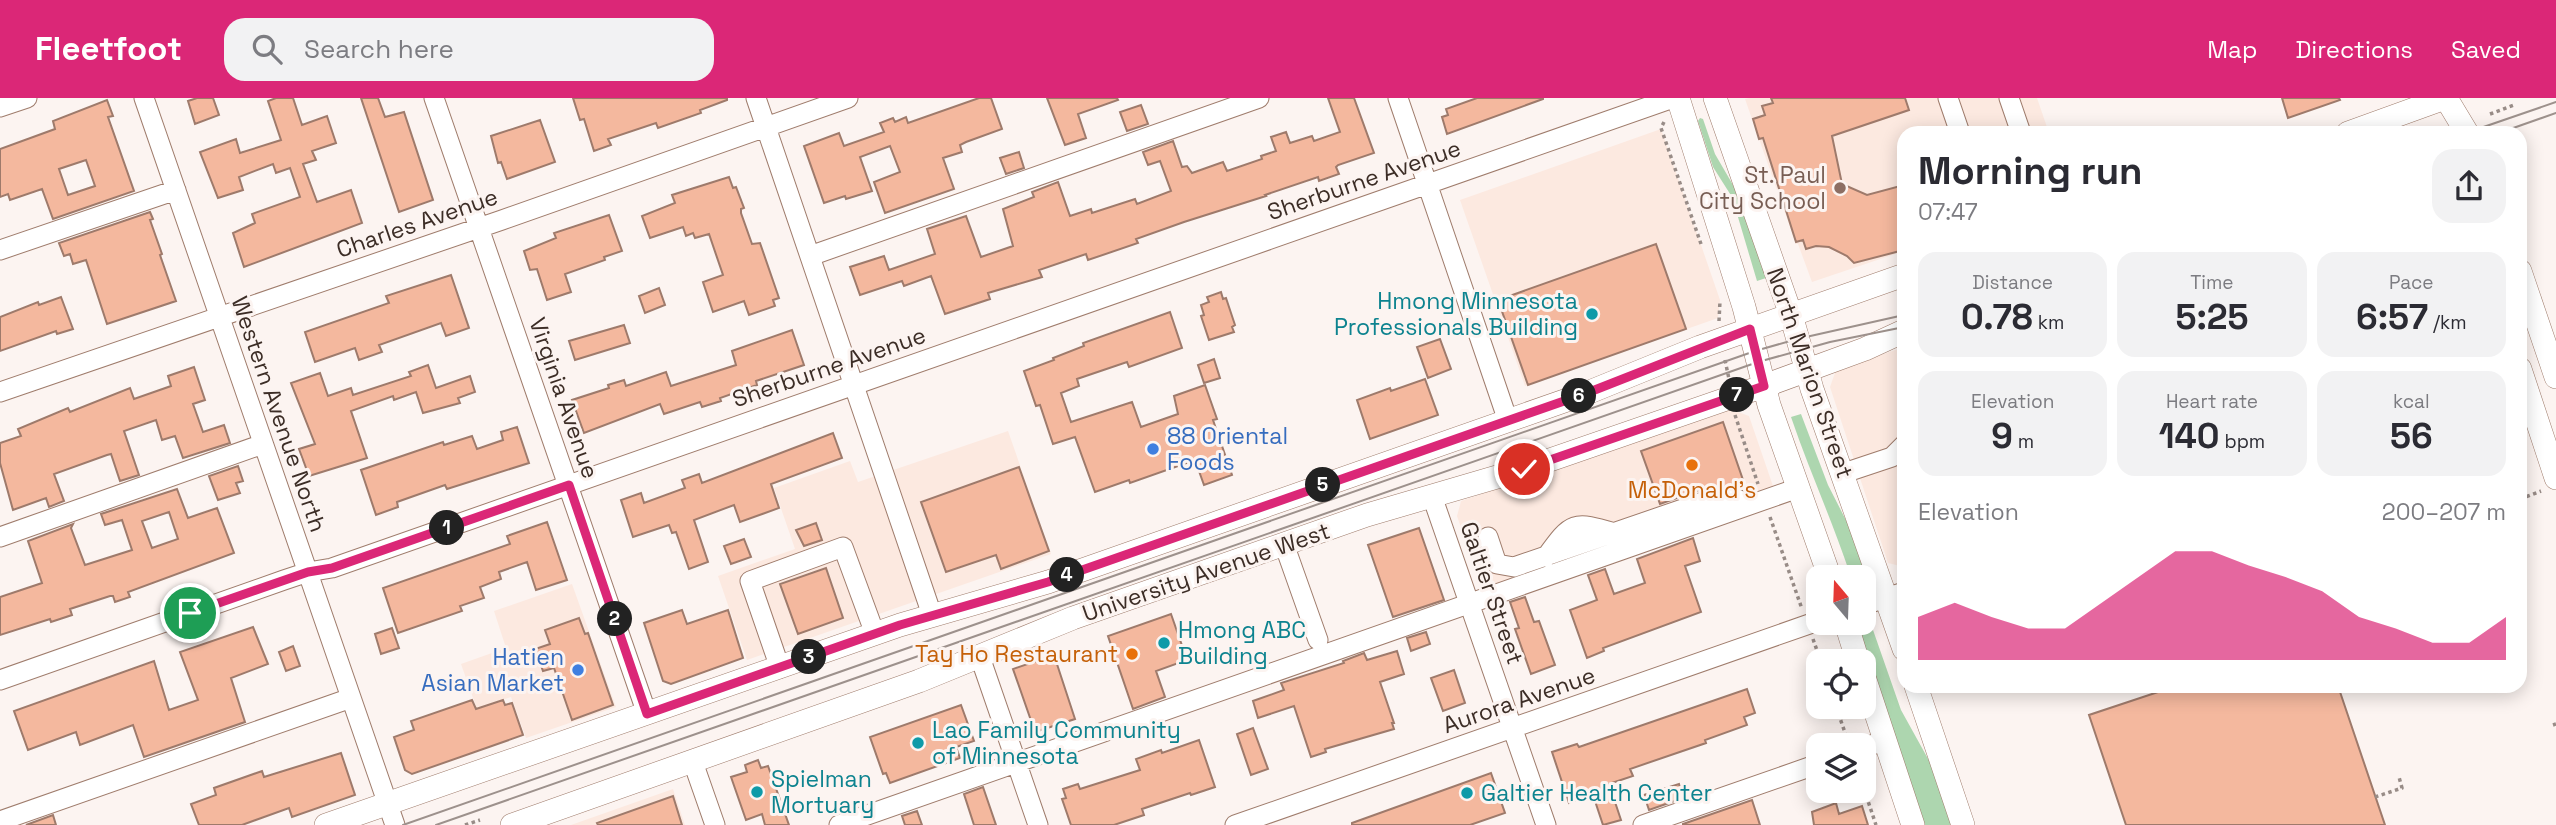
<!DOCTYPE html>
<meta charset="utf-8">
<style>
:root{--surface:#fff;--page:#f2f2f3;--text:#2b2b33;--muted:#7c7c81;--accent:#db2777}
body{margin:0;font-family:"Space Grotesk",sans-serif;background:var(--page);color:var(--text);height:100vh;display:flex;flex-direction:column;font-size:26px;white-space:nowrap}
*{box-sizing:border-box;margin:0}
p{font-size:23px;color:var(--muted)}
.icon{flex:none;width:38px;height:38px;fill:none;stroke:currentColor;stroke-width:2;stroke-linecap:round;stroke-linejoin:round}
.map{position:relative;flex:1;overflow:hidden}
.side{position:absolute;left:1897px;top:28px;width:630px;height:567px;display:flex;flex-direction:column;background:var(--surface);border-radius:21px;box-shadow:0 4px 18px #0003}
.side>*{flex:none}
.needle{width:46px;rotate:341deg}
.fabs{position:absolute;left:1806px;top:467px;display:grid;gap:14px}
.fabs a{display:grid;place-items:center;width:70px;height:70px;border-radius:14px;background:var(--surface);box-shadow:0 4px 18px #0003;font-size:35px}
.pin{position:absolute;display:grid;place-items:center;width:60px;height:60px;color:#fff;margin:-30px;border:4px solid #fff;border-radius:50%;box-shadow:0 2px 7px #0007}
.km{position:absolute;width:35px;height:35px;margin:-18px;border-radius:50%;background:#222;color:#fff;font-size:19px;line-height:35px;text-align:center}
.round{display:grid;place-items:center;flex:none;width:74px;height:74px;border-radius:21px;background:var(--page)}
.headline{display:flex;align-items:center;justify-content:space-between;height:119px;padding:0 21px}
h1{font-size:38px;font-weight:700;line-height:52px}
.figures{display:grid;grid-template-columns:repeat(3,1fr);gap:10px;height:119px;padding:7px 21px}
.figures div{display:grid;align-content:center;border-radius:18px;background:var(--page);text-align:center}
.figures b{font-size:35px;font-weight:700}
.figures small{font-size:19px;font-weight:400}
.figures p{font-size:19px}
.chart{height:196px;padding:14px 21px}
.chart p{display:flex;justify-content:space-between}
.chart svg{width:100%;height:126px;margin-top:7px;fill:var(--accent);opacity:.7}
header{display:flex;align-items:center;gap:42px;box-sizing:border-box;height:98px;padding:0 35px;background:var(--accent);color:#fff}
header strong{font-size:33px}
nav{display:flex;gap:38px;margin-inline-start:auto;font-size:24px}
.search{width:490px;height:63px;background:var(--page);display:flex;align-items:center;gap:18px;box-sizing:border-box;padding:0 24px;border-radius:21px;color:var(--muted);font-size:26px}
.map>svg:first-child{display:block}
.built{fill:#fce9e0}
.green{fill:#add6af}
.building{fill:#f4b89e;stroke:#9e7a6b;stroke-width:2;fill-rule:evenodd}
.lines{fill:none;stroke-linecap:round;stroke-linejoin:round}
.minor-casing{stroke:#9f7c6c;stroke-width:21}
.major-casing{stroke:#9f7c6c;stroke-width:24}
.path{stroke:#988c87;stroke-width:3.5;stroke-dasharray:3.5 3.5;stroke-linecap:butt}
.minor{stroke:#fff;stroke-width:19}
.major{stroke:#fff;stroke-width:23}
.tram{stroke:#9d918c;stroke-width:2}
.route-casing{stroke:#fff;stroke-width:14}
.route{stroke:#db2777;stroke-width:9}
.education-dot{fill:#8d6e63;stroke:#fcf4f1;stroke-width:2.5}
.culture-dot{fill:#0f9aa8;stroke:#fcf4f1;stroke-width:2.5}
.shop-dot{fill:#3f7fe0;stroke:#fcf4f1;stroke-width:2.5}
.food-dot{fill:#e8710a;stroke:#fcf4f1;stroke-width:2.5}
.labels{text-anchor:middle;stroke-width:6;stroke-linejoin:round;paint-order:stroke}
.education-label{font-size:23px;fill:#785e54;stroke:#fcf4f1;text-anchor:end}
.street-label{font-size:23px;fill:#3c2d26;stroke:#fcf4f1}
.culture-label{font-size:23px;fill:#0d838f;stroke:#fcf4f1;text-anchor:start}
.shop-label{font-size:23px;fill:#366cbe;stroke:#fcf4f1;text-anchor:start}
.food-label{font-size:23px;fill:#c56008;stroke:#fcf4f1}
</style>
<header>
<strong>Fleetfoot</strong>
<div class="search"><svg class="icon" aria-label="search" viewBox="0 0 24 24"><circle cx="10" cy="10" r="6"/><path d="M15 15l6 6"/></svg>Search here</div>
<nav><a>Map</a><a>Directions</a><a>Saved</a></nav>
</header>
<div class="map">
<svg width="2556" height="727" viewBox="0 0 2556 727">
<rect width="100%" height="100%" fill="#fcf4f1"/>
<path class="built" d="M1749,0H2037L2049,35H1904V153L1812,184L1798,146H1796L1745,1Z
M1661,31L1720,202L1718,220L1525,288L1460,102Z
M1904,249V469L1888,465L1830,289L1836,272Z
M1730,311L1749,318L1774,391L1482,491L1457,418L1461,403Z
M1008,333L1051,456L747,562L718,478L795,451L774,390L850,363L858,384Z
M572,486L616,609L526,640L511,599L477,611L461,566L506,550L494,513Z
M673,691L685,727H571Z"/>
<path class="green" d="M1700,20L1703,21L1715,56L1740,99L1766,180L1757,183L1732,99L1713,69L1698,23Z
M1801,316L1828,387L1852,434L1865,471L1850,476C1832,422 1809,372 1791,319Z
M1873,532L1901,612L1932,668L1951,727H1924L1858,537Z"/>
<path class="building" d="M197,0H213L219,17L195,26L188,3Z
M276,0H293L302,27L327,18L336,45L312,53L316,62L303,66L317,104L351,92L362,125L244,169L233,135L255,125L252,116L300,99L290,70L276,75L273,66L239,79L243,92L218,100L200,54L236,41L240,55L281,42L268,3Z
M361,0H378L385,19L404,14L433,102L399,114Z
M573,0H727V2L700,12L701,15L658,30L656,25L608,41L611,47L594,53L584,21L580,22Z
M979,0H991L1002,31L966,44L960,47L962,54L943,60L954,91L885,115L874,84L900,74L890,48L860,59L872,93L846,101L845,98L824,105L804,48L839,35L844,48L884,34L880,25L893,20L895,24L906,19L908,25Z
M1047,0H1117L1118,2L1078,16L1086,40L1065,47Z
M1328,0H1354L1374,55L1338,67L1336,69L1339,76L1319,83L1318,79L1265,97L1266,98L1184,124L1136,141L1138,145L1088,162L1086,156L1039,172L1042,179L988,195L990,201L945,216L931,178L904,188L902,183L860,197L850,169L884,158L889,172L935,156L927,131L966,118L981,159L1013,148L1003,111L1034,99L1032,94L1058,84L1070,118L1091,111L1092,115L1135,101L1137,106L1171,93L1160,63L1148,67L1143,54L1173,43L1182,69L1187,68L1192,75L1223,64L1227,73L1262,61L1261,58L1276,53L1271,39L1286,34L1290,45L1312,38L1314,43L1340,34Z
M1477,0H1543V1L1447,36L1442,19L1448,17L1446,11Z
M1771,0H1905L1909,12L1832,38L1842,86L1867,97L1904,87V145L1899,146L1900,153L1854,165L1847,158L1829,149L1816,148L1806,151L1803,142L1796,144L1763,40L1759,41L1753,21L1765,17L1762,8L1773,5Z
M2282,0H2339L2340,2L2288,20Z
M107,2L113,18L108,19L134,93L53,121L42,91L10,102L8,96L0,99V51L55,31L53,23ZM86,62L95,88L68,97L59,71Z
M1141,7L1148,26L1127,33L1120,14Z
M540,22L555,64L507,81L501,64L498,65L491,38Z
M1019,54L1024,70L1006,76L1000,60Z
M729,79L733,90L736,89L744,110L741,111V115L752,146L760,145L779,200L773,202L775,208L749,217L744,203L713,214L703,184L723,177L709,136L695,140L693,135L686,138L683,129L650,140L642,118L675,105L672,97Z
M150,114L153,121L150,122L162,156L160,157L176,203L107,226L86,162L73,166L70,156L64,158L59,145Z
M609,117L622,153L604,159L605,162L565,176L571,194L547,202L537,171L530,172L524,153L556,140L554,135Z
M1656,146L1686,231L1528,287L1498,202Z
M451,177L469,230L446,238L441,225L379,247L382,254L359,262L355,250L315,264L305,234L389,205L386,198Z
M659,190L665,207L645,215L639,198Z
M1221,194L1223,201L1226,200L1235,227L1232,229L1234,234L1209,242L1201,218L1204,217L1201,207L1209,204L1207,199Z
M61,199L73,231L57,236L56,233L0,253V219L38,204L39,207Z
M1170,214L1182,250L1129,269L1127,264L1077,281L1079,288L1061,295L1071,324L1132,304L1141,329L1178,316L1174,298L1205,287L1217,321L1213,322L1232,377L1204,387L1195,362L1130,385L1129,382L1095,394L1075,339L1053,346L1040,307L1036,308L1024,273L1054,262L1053,260L1084,248L1083,245Z
M624,227L630,245L575,262L569,243Z
M792,232L804,267L756,283L757,287L720,300L721,303L702,309L700,304L664,316L660,306L584,335L572,302L609,290L608,287L624,282L626,288L666,274L671,288L736,267L732,253Z
M1440,241L1451,271L1428,280L1417,249Z
M1214,261L1220,280L1204,285L1198,267Z
M428,267L436,290L470,278L475,294L458,300L460,305L423,315L416,294L394,302L393,298L351,313L367,360L309,378L299,351L315,346L291,285L320,275L328,298L351,290L353,297L411,278L409,274Z
M194,269L205,302L193,306L203,334L224,327L230,345L183,360L175,338L162,342L156,322L124,333L139,377L120,383L111,356L107,357L54,376L64,403L49,409L46,400L13,412L0,365V345L21,338L18,331L68,310L70,314L130,290L134,301L171,288L168,278Z
M1425,281L1438,317L1370,341L1357,302L1390,290L1391,293Z
M1723,324L1743,382L1726,388L1708,389L1660,406L1641,353Z
M517,329L529,365L447,391L445,387L397,404L398,409L376,417L361,372L443,344L444,347L472,338L477,351L503,342L501,334Z
M833,335L842,360L771,386L779,410L740,424L734,407L694,422L708,464L689,471L676,434L672,435L669,427L633,439L621,402L641,395L644,405L685,390L682,382L699,376L702,385Z
M238,368L243,383L236,385L240,395L218,402L209,378Z
M1019,369L1049,453L1001,471L996,457L946,474L921,404Z
M177,391L188,420L217,410L234,455L128,494L130,499L115,504L113,498H110L70,511L72,517L51,524L50,521L0,537V499L42,485L28,443L73,426L71,430L85,467L132,452L122,422L105,427L101,416ZM169,414L178,441L152,450L142,423Z
M547,424L567,482L536,492L527,464L499,474L501,481L480,489L484,500L460,508L462,513L398,535L383,490L510,446L507,438Z
M816,425L822,442L804,448L796,432Z
M1419,430L1444,502L1393,519L1368,447Z
M1693,440L1700,463L1685,468L1701,514L1603,550L1604,553L1587,560L1570,512L1597,502L1588,477L1605,471L1614,496L1645,485L1637,461Z
M744,441L751,459L731,466L724,448Z
M826,470L843,520L798,536L780,486Z
M1525,499L1534,524L1539,523L1555,567L1531,576L1515,531L1519,530L1510,504Z
M682,512L687,526L728,512L743,560L671,586L663,583L644,525Z
M1171,516L1187,562L1156,573L1165,599L1133,611L1108,538Z
M579,520L585,536L588,535L613,607L572,622L554,570L543,573L535,551L550,546L545,532Z
M253,529L268,566L231,580L245,624L144,659L133,627L80,647L76,634L28,652L14,613L154,563L169,612L198,602L180,554Z
M392,530L399,550L381,556L375,536Z
M1426,534L1430,546L1411,553L1407,540Z
M293,548L300,568L286,573L279,554Z
M1397,553L1404,576L1380,584L1394,625H1392L1394,631L1325,651L1326,654L1311,659L1294,608L1258,620L1253,603L1284,592L1281,585L1344,565L1343,563L1364,555L1367,562Z
M1054,557L1075,621L1035,634L1013,571Z
M1454,572L1465,605L1443,613L1431,580Z
M2176,588H2338L2385,727H2126L2089,617Z
M1747,591L1755,615L1744,619L1747,627L1705,642L1706,645L1630,671L1633,678L1609,686L1621,722L1603,727L1593,697L1569,705L1552,654L1577,646L1579,649Z
M472,602L476,611L503,602L505,607L512,605L523,637L412,676L405,672L394,639L414,632L411,623Z
M961,607L974,643L956,649L960,660L890,685L886,675L883,676L870,639Z
M1253,630L1268,671L1251,677L1237,636Z
M1199,642L1215,689L1191,697L1190,695L1142,711L1144,717L1114,727H1071L1062,701L1066,700L1063,691L1078,686L1080,691L1140,672L1136,661L1161,652L1162,655Z
M341,655L355,697L292,719L289,710L242,727H199L191,706L216,697L214,690L262,673L264,679Z
M758,662L761,670L768,668L789,727H765L762,716L746,722L731,679L747,674L745,667Z
M1491,675L1505,715L1470,727H1352V725Z
M1679,686L1683,700L1649,712L1644,697Z
M983,689L996,727H974L964,696Z
M673,698L682,727H598L597,725Z
M1752,702L1760,727H1683V726Z
M1836,705L1839,716L1862,708L1868,727H1814L1812,714Z
M917,713L922,727H905L902,718Z
M53,717L56,727H26Z"/>
<g class="lines">
<defs>
<path id="minor" d="M144,0L395,727
M434,0L647,616
M756,0L932,517
M1398,0L1508,323
M1948,0L1960,35
M2009,0L2021,35
M0,9L27,0
M0,152L176,92
M810,158L1259,0
M0,294L502,122L848,0
M1844,375L1892,359L1904,347
M1432,398L1546,727
M0,439L263,346
M1488,439L1497,466L1514,469L1712,401L1735,400L1749,407
M1284,446L1318,542
M1546,459C1572,423 1573,423 1615,435
M1864,507L1904,494
M980,559L1038,727
M780,570L750,483L843,449L875,536
M0,582L284,482L308,474L332,470L1673,0
M1864,650L1885,642
M693,664L715,727
M0,723L351,600
M839,727L1798,390
M1235,727L1818,523
M1643,727L1818,666"/>
<path id="major" d="M1678,0L1744,209L1769,307L1830,480
M1715,0L1791,217L1812,291L1904,551
M2446,0L2467,35
M2348,35L2445,0
M2520,173L2556,279
M2520,271L2556,380
M1846,525L1858,564
M1864,579L1913,727
M1916,588L1963,727
M326,727L900,527L1048,484L1587,295L1700,249L1904,177
M512,727L919,583L1073,520L1367,417L1524,371L1764,288L1865,251L1904,233"/>
</defs>
<use href="#minor" class="minor-casing"/>
<use href="#major" class="major-casing"/>
<path class="path" d="M2490,16L2514,7
M1664,24L1661,30L1701,146
M1719,223L1720,203
M1725,262L1729,281
M1735,317L1758,386
M2520,401L2541,393
M1770,419L1802,511
M1813,541L1821,564
M1836,609L1848,643
M2553,627L2556,626
M1864,691L1876,727
M2375,699L2402,690L2399,679H2401
M465,727L480,722"/>
<use href="#minor" class="minor"/>
<use href="#major" class="major"/>
<path class="tram" d="M2466,35L2556,4
M2499,35L2556,15
M403,727L1755,253L1797,241L1904,217
M436,727L1758,264L1830,244L1904,229"/>
</g>
<g class="lines">
<defs>
<path id="route" d="M190,515L308,474L332,470L569,387L647,616L900,527L1048,484L1587,295L1750,231L1764,288L1524,371"/>
</defs>
<use href="#route" class="route-casing"/>
<use href="#route" class="route"/>
</g>
<circle class="education-dot" cx="1840" cy="90" r="7"/>
<g class="culture-dot">
<circle cx="1592" cy="216" r="7"/>
<circle cx="1164" cy="545" r="7"/>
<circle cx="918" cy="645" r="7"/>
<circle cx="757" cy="694" r="7"/>
<circle cx="1467" cy="695" r="7"/>
</g>
<g class="shop-dot">
<circle cx="1153" cy="351" r="7"/>
<circle cx="578" cy="572" r="7"/>
</g>
<g class="food-dot">
<circle cx="1692" cy="367" r="7"/>
<circle cx="1132" cy="556" r="7"/>
</g>
<g class="labels">
<g class="education-label">
<text x="1826" y="85">St. Paul<tspan x="1826" dy="26">City School</tspan></text>
</g>
<g class="street-label">
<text transform="translate(1364 82) rotate(-19)" y="8">Sherburne Avenue</text>
<text transform="translate(417 125) rotate(-19)" y="8">Charles Avenue</text>
<text transform="translate(829 269) rotate(-19)" y="8">Sherburne Avenue</text>
<text transform="translate(1810 275) rotate(71)" y="8">North Marion Street</text>
<text transform="translate(564 300) rotate(71)" y="8">Virginia Avenue</text>
<text transform="translate(279 316) rotate(71)" y="8">Western Avenue North</text>
<text transform="translate(1206 474) rotate(-19)" y="8">University Avenue West</text>
<text transform="translate(1492 495) rotate(71)" y="8">Galtier Street</text>
<text transform="translate(1519 602) rotate(-19)" y="8">Aurora Avenue</text>
</g>
<g class="culture-label">
<text x="1578" y="211" text-anchor="end">Hmong Minnesota<tspan x="1578" dy="26">Professionals Building</tspan></text>
<text x="1178" y="540">Hmong ABC<tspan x="1178" dy="26">Building</tspan></text>
<text x="932" y="640">Lao Family Community<tspan x="932" dy="26">of Minnesota</tspan></text>
<text x="771" y="689">Spielman<tspan x="771" dy="26">Mortuary</tspan></text>
<text x="1481" y="703">Galtier Health Center</text>
</g>
<g class="shop-label">
<text x="1167" y="346">88 Oriental<tspan x="1167" dy="26">Foods</tspan></text>
<text x="564" y="567" text-anchor="end">Hatien<tspan x="564" dy="26">Asian Market</tspan></text>
</g>
<g class="food-label">
<text x="1692" y="400">McDonald's</text>
<text x="1118" y="564" text-anchor="end">Tay Ho Restaurant</text>
</g>
</g>
</svg>
<div class="fabs">
<a><svg class="needle" viewBox="-14 -14 28 28"><path d="M0-13l5 13h-10z" fill="#e53935"/><path d="M0 13l5-13h-10z" fill="#7c7c81"/></svg></a>
<a><svg class="icon" aria-label="locate" viewBox="0 0 24 24"><circle cx="12" cy="12" r="6"/><path d="M12 2v4M12 18v4M2 12h4M18 12h4"/></svg></a>
<a><svg class="icon" aria-label="layers" viewBox="0 0 24 24"><path d="M12 4l9 5-9 5-9-5zM3 14l9 5 9-5"/></svg></a>
</div>
<div class="pin" style="left:190px;top:515px;background:#1e9e55"><svg class="icon" aria-label="arrive" viewBox="0 0 24 24"><path d="M6 21V4h12l-3 4 3 4H6"/></svg></div>
<div class="pin" style="left:1524px;top:371px;background:#d93025"><svg class="icon" aria-label="check" viewBox="0 0 24 24"><path d="M5 12l5 5 9-10"/></svg></div>
<b class="km" style="left:447px;top:430px">1</b>
<b class="km" style="left:615px;top:521px">2</b>
<b class="km" style="left:809px;top:559px">3</b>
<b class="km" style="left:1067px;top:477px">4</b>
<b class="km" style="left:1323px;top:387px">5</b>
<b class="km" style="left:1579px;top:298px">6</b>
<b class="km" style="left:1737px;top:297px">7</b>
<section class="side">
<div class="headline"><div><h1>Morning run</h1><p>07:47</p></div><a class="round"><svg class="icon" aria-label="share" viewBox="0 0 24 24"><path d="M12 15V3M7 8l5-5 5 5M5 13v7h14v-7"/></svg></a></div>
<div class="figures">
<div><p>Distance</p><b>0.78<small> km</small></b></div>
<div><p>Time</p><b>5:25</b></div>
<div><p>Pace</p><b>6:57<small> /km</small></b></div>
</div>
<div class="figures">
<div><p>Elevation</p><b>9<small> m</small></b></div>
<div><p>Heart rate</p><b>140<small> bpm</small></b></div>
<div><p>kcal</p><b>56</b></div>
</div>
<div class="chart"><p><span>Elevation</span>200–207 m</p>
<svg viewBox="0 0 160 44" preserveAspectRatio="none"><path d="M0 44V29L10 24L20 29L30 33L40 33L50 24L60 15L70 6L80 6L90 11L100 15L110 20L120 29L130 33L140 38L150 38L160 29V44z"/></svg>
</div>
</section>
</div>
